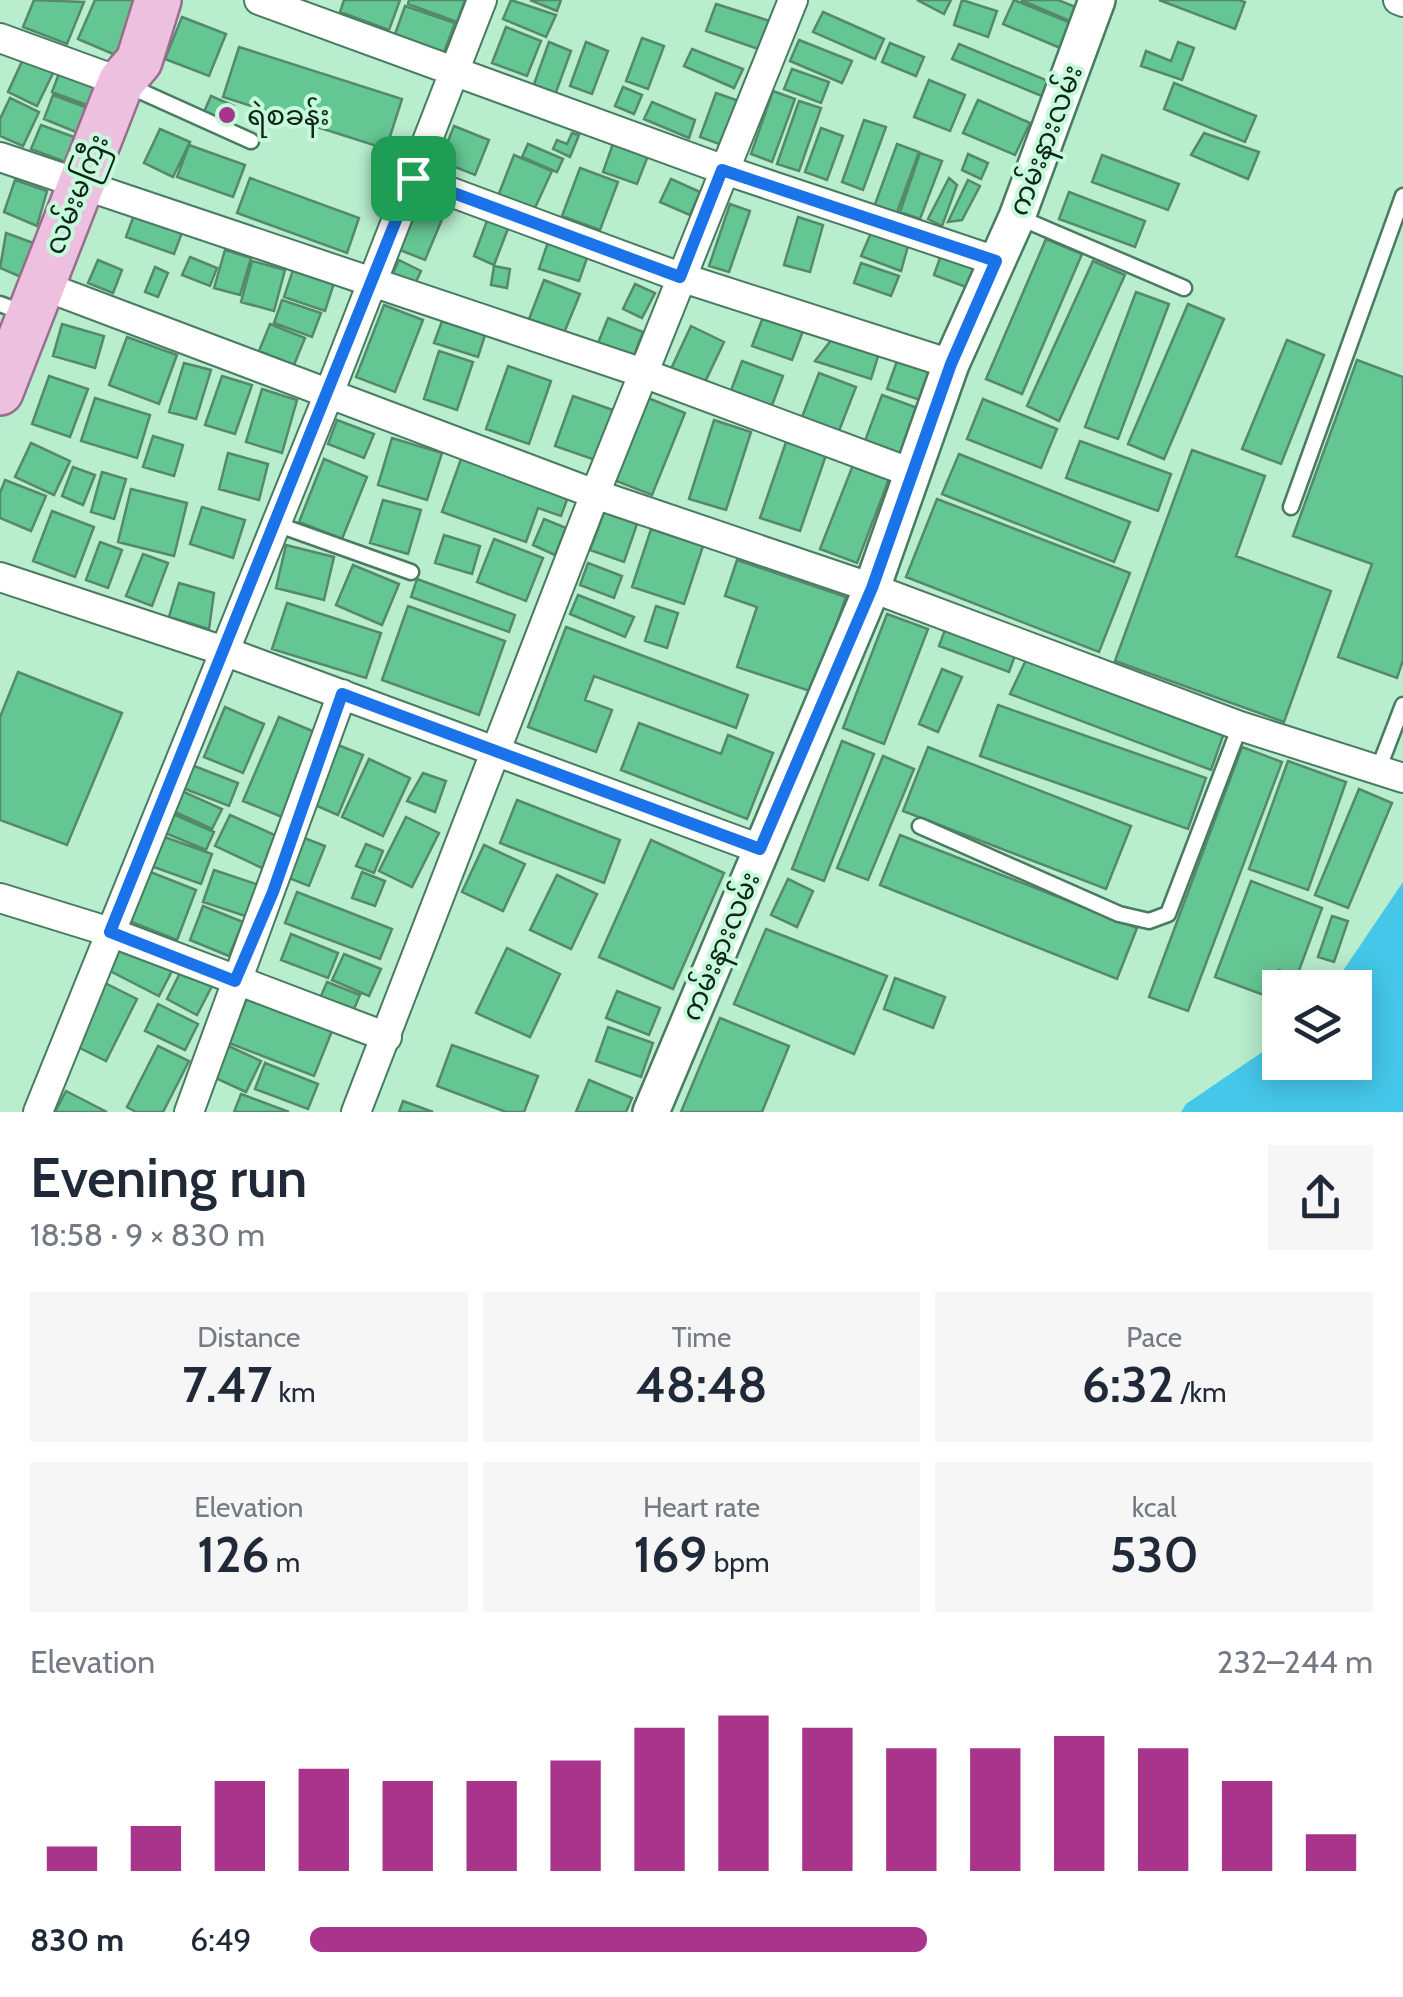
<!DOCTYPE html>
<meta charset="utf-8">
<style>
:root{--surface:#fff;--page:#f6f6f7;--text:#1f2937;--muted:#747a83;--accent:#a8348c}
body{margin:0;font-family:Cabin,"Noto Sans Myanmar",sans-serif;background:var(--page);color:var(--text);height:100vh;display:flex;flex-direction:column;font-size:38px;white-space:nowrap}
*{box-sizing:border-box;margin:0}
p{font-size:32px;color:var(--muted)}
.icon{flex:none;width:55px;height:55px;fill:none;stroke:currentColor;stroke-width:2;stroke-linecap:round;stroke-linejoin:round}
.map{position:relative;height:1112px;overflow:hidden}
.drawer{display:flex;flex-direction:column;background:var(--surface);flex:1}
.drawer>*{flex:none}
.controls{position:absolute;left:1262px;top:970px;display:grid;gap:20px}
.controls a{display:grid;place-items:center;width:110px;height:110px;border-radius:0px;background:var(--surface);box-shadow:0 5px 25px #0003;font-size:50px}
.pin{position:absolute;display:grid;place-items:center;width:85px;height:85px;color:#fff;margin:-42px;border-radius:20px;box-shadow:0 5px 15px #0006}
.round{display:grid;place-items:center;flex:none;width:105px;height:105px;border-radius:0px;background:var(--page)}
.summary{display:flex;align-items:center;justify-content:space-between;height:170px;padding:0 30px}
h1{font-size:55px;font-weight:600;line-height:75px}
.figures{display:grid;grid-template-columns:repeat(3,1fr);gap:15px;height:170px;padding:10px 30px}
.figures div{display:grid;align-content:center;border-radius:0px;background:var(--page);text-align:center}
.figures b{font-size:50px;font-weight:600}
.figures small{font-size:28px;font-weight:400}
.figures p{font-size:28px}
.chart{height:280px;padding:20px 30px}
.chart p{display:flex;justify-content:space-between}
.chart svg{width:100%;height:180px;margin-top:10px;stroke:var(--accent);stroke-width:6}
ul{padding:0 30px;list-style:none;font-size:32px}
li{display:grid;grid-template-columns:160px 120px 1fr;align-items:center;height:75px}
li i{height:25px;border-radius:12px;background:var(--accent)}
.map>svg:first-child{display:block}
.water{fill:#45c7e9}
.building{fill:#64c693;stroke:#56886c;stroke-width:2.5}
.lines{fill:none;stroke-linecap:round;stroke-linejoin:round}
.service-casing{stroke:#497b60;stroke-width:19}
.minor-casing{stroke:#497b60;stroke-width:32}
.tertiary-casing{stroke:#497b60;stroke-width:40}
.primary-casing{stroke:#986e8d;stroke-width:50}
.service{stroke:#fff;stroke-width:14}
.minor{stroke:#fff;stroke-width:28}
.tertiary{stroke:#fff;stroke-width:35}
.primary{stroke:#eec0e0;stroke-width:45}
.route-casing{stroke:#fff;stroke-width:20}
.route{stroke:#1a73e8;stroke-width:12}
.poi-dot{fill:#a8348c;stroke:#c5fbdb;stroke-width:4}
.labels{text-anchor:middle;stroke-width:8;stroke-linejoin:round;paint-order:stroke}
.poi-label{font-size:28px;fill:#102419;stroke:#c5fbdb;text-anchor:start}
.street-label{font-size:28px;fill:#102419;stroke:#c5fbdb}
</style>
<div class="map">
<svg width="1403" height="1112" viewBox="0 0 1403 1112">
<rect width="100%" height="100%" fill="#b8edce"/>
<path class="water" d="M1403,882V1112H1181L1186,1104L1280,1040V1062H1355V988L1332,987Z"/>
<path class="building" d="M34,0L84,2L67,44L23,27Z
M95,0H138L127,60L78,39Z
M344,0H400L389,30L340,12Z
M409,0H465L457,22L408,4Z
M511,0L556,15L546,37L503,19Z
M530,0H561L557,11Z
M917,0H951L944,14Z
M962,0L997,11L988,37L954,25Z
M1014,0L1076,25L1065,50L1003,24Z
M1021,0H1058L1078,8L1072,22Z
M1159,0H1239L1245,2L1235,29Z
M716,4L770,21L761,50L706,31Z
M405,6L455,23L443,55L394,37Z
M823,12L884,39L875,59L813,32Z
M182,17L226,34L209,76L165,59Z
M506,27L541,41L527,76L492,63Z
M642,38L664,46L648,89L626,81Z
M799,40L852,61L842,83L790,61Z
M549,42L571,51L555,95L533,87Z
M586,42L608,51L592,94L570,86Z
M1178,42L1194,48L1182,80L1141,66L1146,51L1171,61Z
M890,43L924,57L916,76L882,62Z
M959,44L1053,83L1049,99L952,59Z
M239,47L402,99L386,149L223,97Z
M692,49L743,69L734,88L684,66Z
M24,57L54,71L37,106L8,92Z
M61,68L109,85L100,110L52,92Z
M792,69L829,82L821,103L784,89Z
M929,80L965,95L950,131L914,117Z
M1174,83L1256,116L1245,142L1164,109Z
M623,87L642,95L634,114L615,106Z
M773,91L795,99L772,162L751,154Z
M716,93L739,101L722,145L700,137Z
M53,95L101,113L91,138L44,119Z
M211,96L234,106L227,123L204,112Z
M10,98L39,112L23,146L0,136V119Z
M978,100L1030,123L1015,155L963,133Z
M799,101L821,108L799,171L777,164Z
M652,102L695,120L689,138L644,119Z
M864,120L886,127L863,190L842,182Z
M41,125L88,142L79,167L31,149Z
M454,126L489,140L475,175L440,161Z
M821,128L843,136L827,180L805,172Z
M160,129L190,142L173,177L144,163Z
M572,133L579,135L570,157L553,149L557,140L567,144Z
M1204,133L1259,152L1248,179L1191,155Z
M616,135L651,148L637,184L603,172Z
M528,144L563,159L557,172L522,157Z
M897,144L919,152L896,215L874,207Z
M189,145L245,165L233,197L177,177Z
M920,153L942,161L920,219L900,212Z
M968,154L988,163L981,179L962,170Z
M514,155L552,171L534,210L498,196Z
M1102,155L1179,184L1168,210L1092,182Z
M580,168L618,182L600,230L562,216Z
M250,178L359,218L347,253L237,213Z
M949,178L957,185L942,226L928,219Z
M671,179L700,192L690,215L660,202Z
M15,180L47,191L37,226L4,212Z
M968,180L980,186L962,220L948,222Z
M1069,192L1145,221L1135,247L1059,219Z
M423,195L448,205L425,260L400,250Z
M730,204L750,211L729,272L709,266Z
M135,212L183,230L174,254L126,237Z
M798,217L823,225L810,272L784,265Z
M488,218L509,226L494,265L474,256Z
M6,233L39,245L28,280L0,268Z
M871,233L908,246L901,271L861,256Z
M1046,239L1082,254L1022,394L986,379Z
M548,242L588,255L579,281L539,269Z
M225,250L251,258L240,295L214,288Z
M941,255L979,269L971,289L934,275Z
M190,257L217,268L210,286L182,275Z
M98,260L122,270L113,293L88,283Z
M399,260L421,271L414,286L392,275Z
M252,261L285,270L274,311L241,302Z
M1093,261L1125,275L1059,421L1027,406Z
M861,263L899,276L891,296L854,283Z
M494,266L510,269L507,288L491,285Z
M155,267L168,273L158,297L145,292Z
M293,270L334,283L325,311L284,297Z
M544,280L580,294L564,333L529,319Z
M635,284L655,293L642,318L623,309Z
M1136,292L1169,304L1118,439L1085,427Z
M282,300L321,313L312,337L274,323Z
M1188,304L1224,319L1164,459L1128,444Z
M384,305L423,320L395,392L356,377Z
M763,317L803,331L792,360L752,346Z
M608,318L643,332L633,358L598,343Z
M442,321L485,335L478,357L434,343Z
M62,324L104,336L95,368L53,356Z
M270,324L305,338L294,365L259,351Z
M691,326L724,342L704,384L671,369Z
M127,337L177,355L159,404L109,385Z
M832,339L879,353L871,379L815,361Z
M1287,340L1324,355L1281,464L1242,449Z
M439,351L473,362L457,410L424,399Z
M1357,360L1403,377V660L1397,678L1338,657L1372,564L1293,536Z
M742,361L783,376L771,408L730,393Z
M897,361L930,372L920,400L887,389Z
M184,363L211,370L196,419L169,412Z
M508,366L551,381L529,444L486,429Z
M819,373L856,387L839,431L802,417Z
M49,376L88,389L70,437L32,424Z
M222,376L252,385L235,434L205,425Z
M262,389L297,400L282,453L246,442Z
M882,395L923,410L906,457L865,441Z
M573,396L616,411L598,461L555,446Z
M95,398L150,415L137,458L81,441Z
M648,398L685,413L652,495L614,480Z
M983,399L1057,429L1041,468L967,439Z
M337,420L374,434L364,458L328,444Z
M714,420L751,432L726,510L689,499Z
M153,436L183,445L174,476L143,467Z
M392,438L442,453L427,500L378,485Z
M1080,441L1171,474L1158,511L1066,478Z
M786,442L826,455L800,531L760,518Z
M31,443L70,461L54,495L15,477Z
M1192,450L1265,476L1236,556L1331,591L1284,722L1115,661Z
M228,453L268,464L259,500L219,489Z
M959,454L1130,522L1114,562L942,494Z
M324,459L367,477L342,539L299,522Z
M461,459L568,497L561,516L538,508L526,542L442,512Z
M853,465L889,479L857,563L820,549Z
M73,467L95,475L83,505L62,496Z
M102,472L126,479L114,519L91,512Z
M5,480L46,496L31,531L0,518V493Z
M131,489L187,503L174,556L118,542Z
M937,499L1130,573L1099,652L906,577Z
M383,500L421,510L408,554L370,543Z
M202,507L245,520L233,558L190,544Z
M52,511L94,527L75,577L33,561Z
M604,512L637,524L624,562L590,550Z
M544,519L566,528L555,555L533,545Z
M651,529L703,546L684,604L632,587Z
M444,535L480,546L472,574L435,563Z
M494,539L543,558L526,601L477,582Z
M100,542L122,550L108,588L86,580Z
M286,545L334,557L324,600L276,588Z
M143,554L168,563L152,606L126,596Z
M737,560L846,597L813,692L737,667L757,607L725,596Z
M588,563L622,576L614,598L580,585Z
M353,565L399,584L382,625L336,605Z
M417,579L515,615L509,632L411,597Z
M179,583L214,593L209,629L169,617Z
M578,595L634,617L625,637L570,614Z
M287,603L381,633L366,678L272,649Z
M408,606L505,641L479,715L382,680Z
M656,606L678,613L667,648L645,641Z
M887,614L928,629L884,744L843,728Z
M566,627L748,695L736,728L594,676L585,700L612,710L596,752L528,727Z
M946,627L1016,653L1009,672L939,646Z
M1026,660L1224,733L1211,770L1010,694Z
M942,669L962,677L938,732L919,724Z
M18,672L122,713L67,845L0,820V717Z
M998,705L1206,778L1188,829L980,756Z
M225,707L264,724L243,773L204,757Z
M279,717L322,735L287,819L243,801Z
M639,723L721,754L728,735L773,753L747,819L621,770Z
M842,741L874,754L824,881L792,869Z
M333,743L363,755L338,815L308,802Z
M928,747L1131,826L1106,889L903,811Z
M1242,747L1282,762L1188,1011L1149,997Z
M883,756L914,769L868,880L837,868Z
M369,759L410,778L383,836L342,817Z
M1288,761L1346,782L1308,890L1249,869Z
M184,762L238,783L229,806L175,785Z
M423,773L446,781L435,812L407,801Z
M173,787L222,809L212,829L164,807Z
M1359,789L1392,803L1348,908L1315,895Z
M517,800L620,840L604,883L500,843Z
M166,811L214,832L206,850L158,830Z
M230,815L277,836L262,868L215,846Z
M406,817L439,833L412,887L379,871Z
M294,834L325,846L309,886L279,874Z
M159,835L212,854L201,884L148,865Z
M900,835L1137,928L1117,979L880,885Z
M651,840L724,873L673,989L599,957Z
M366,844L383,851L374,873L356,866Z
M484,845L525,864L503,911L462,892Z
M214,870L259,885L248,917L203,902Z
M148,871L196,890L177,940L129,921Z
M362,872L385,881L375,906L352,898Z
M557,875L597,894L571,949L530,930Z
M788,879L813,891L797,927L771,915Z
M1251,881L1322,908L1297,976L1279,970L1269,997L1215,977Z
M297,892L392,929L380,959L285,923Z
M203,906L243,922L229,956L190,940Z
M1332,916L1348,921L1334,962L1318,957Z
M766,929L887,976L854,1054L734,1004Z
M291,934L338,953L328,978L281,960Z
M116,939L174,967L159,996L102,967Z
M507,948L560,974L530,1037L476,1013Z
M344,954L381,969L369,996L332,980Z
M183,967L214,982L197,1015L167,999Z
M895,978L945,997L933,1028L884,1009Z
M101,981L137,999L106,1061L70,1043Z
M327,982L360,995L351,1016L318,1003Z
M617,991L660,1008L649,1035L606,1018Z
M247,998L332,1031L314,1076L229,1043Z
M158,1004L198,1024L185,1050L145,1031Z
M720,1018L789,1046L762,1112H681Z
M608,1027L653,1043L641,1077L596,1061Z
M224,1044L261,1061L246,1092L209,1075Z
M452,1045L538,1076L524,1112H506L437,1086Z
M158,1046L189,1061L163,1112H136L127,1107Z
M265,1063L318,1084L308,1109L255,1089Z
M589,1080L632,1098L626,1112H576Z
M66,1091L107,1112H55Z
M241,1094L289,1112H234Z
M403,1101L433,1112H399Z"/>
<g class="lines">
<defs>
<path id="service" d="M129,86L251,141
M1018,217L1184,288
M0,304L24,313
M1291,507L1403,196
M276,524L411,572
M1378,770L1403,705
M920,826L1119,914L1149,921L1168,914L1240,726"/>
<path id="minor" d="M259,0L722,169L996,261
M1398,0L1403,2
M0,38L121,82
M0,157L643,373L912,473
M413,178L680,277L951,364
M41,285L595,494L872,588L1240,726L1403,778
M0,577L224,651L760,849
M0,898L110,932L387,1037
M38,1112L328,396L482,0
M189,1112L342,694
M356,1112L595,494L793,0"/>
<path id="tertiary" d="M651,1112L872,588L951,364L1017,217L1097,0"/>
<path id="primary" d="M0,392L121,82L139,61L158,0"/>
</defs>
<use href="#service" class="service-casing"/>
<use href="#minor" class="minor-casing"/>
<use href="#tertiary" class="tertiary-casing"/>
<use href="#primary" class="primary-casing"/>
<use href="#service" class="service"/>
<use href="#minor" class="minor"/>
<use href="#tertiary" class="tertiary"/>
<use href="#primary" class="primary"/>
</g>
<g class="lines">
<defs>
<path id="route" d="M722,170L996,261L951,364L872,588L760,849L342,694L273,892L235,981L110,932L413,178L680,277Z"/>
</defs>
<use href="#route" class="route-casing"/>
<use href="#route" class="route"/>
</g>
<circle class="poi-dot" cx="227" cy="115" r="10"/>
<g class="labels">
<g class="poi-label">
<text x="247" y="125">ရဲစခန်း</text>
</g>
<g class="street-label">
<text transform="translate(1045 140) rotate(-69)" y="10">ကမ်းနားလမ်း</text>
<text transform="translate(76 194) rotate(-68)" y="10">လမ်းမကြီး</text>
<text transform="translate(720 946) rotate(-67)" y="10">ကမ်းနားလမ်း</text>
</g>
</g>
</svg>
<div class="controls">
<a><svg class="icon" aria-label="layers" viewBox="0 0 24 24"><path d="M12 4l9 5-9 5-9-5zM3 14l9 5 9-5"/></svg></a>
</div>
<div class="pin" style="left:413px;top:178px;background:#1e9e55"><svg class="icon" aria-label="arrive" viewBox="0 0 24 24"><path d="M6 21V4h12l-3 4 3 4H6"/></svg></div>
</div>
<section class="drawer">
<div class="summary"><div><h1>Evening run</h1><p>18:58 · 9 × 830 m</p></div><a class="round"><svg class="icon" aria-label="share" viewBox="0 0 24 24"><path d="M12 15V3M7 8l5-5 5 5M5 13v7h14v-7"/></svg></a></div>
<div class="figures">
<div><p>Distance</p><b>7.47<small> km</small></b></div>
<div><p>Time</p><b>48:48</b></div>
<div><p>Pace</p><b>6:32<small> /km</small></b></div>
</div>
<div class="figures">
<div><p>Elevation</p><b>126<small> m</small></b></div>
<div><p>Heart rate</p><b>169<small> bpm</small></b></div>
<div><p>kcal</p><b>530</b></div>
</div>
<div class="chart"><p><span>Elevation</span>232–244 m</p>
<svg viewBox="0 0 160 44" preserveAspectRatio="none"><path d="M5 44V38M15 44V33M25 44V22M35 44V19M45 44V22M55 44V22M65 44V17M75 44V9M85 44V6M95 44V9M105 44V14M115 44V14M125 44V11M135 44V14M145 44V22M155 44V35"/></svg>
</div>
<ul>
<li><b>830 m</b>6:49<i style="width:58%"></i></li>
</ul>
</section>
